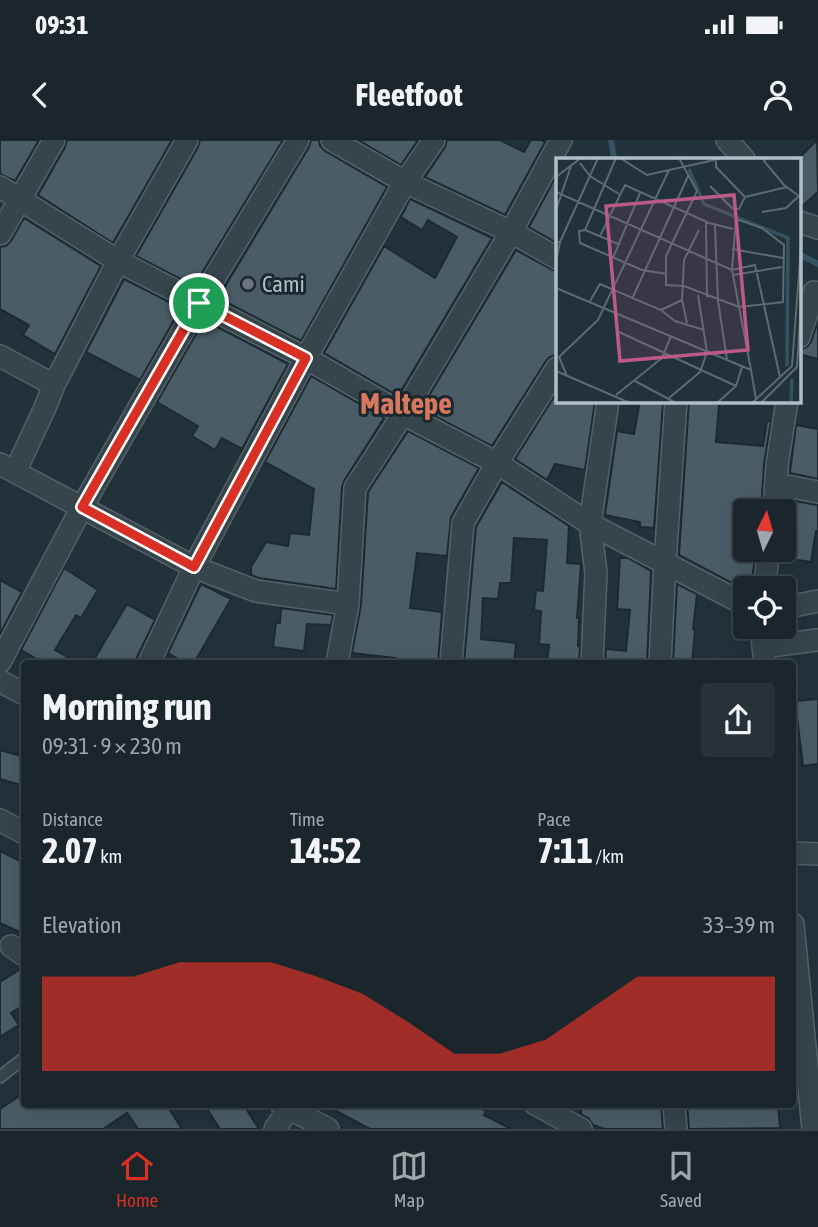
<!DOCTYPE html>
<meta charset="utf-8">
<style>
:root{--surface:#1a262c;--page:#273238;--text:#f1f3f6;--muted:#9fa5a9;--line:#384348;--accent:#d93025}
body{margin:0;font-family:"Asap Condensed",sans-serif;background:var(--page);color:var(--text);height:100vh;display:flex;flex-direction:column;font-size:26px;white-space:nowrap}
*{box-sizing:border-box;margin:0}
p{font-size:23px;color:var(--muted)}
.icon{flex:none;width:38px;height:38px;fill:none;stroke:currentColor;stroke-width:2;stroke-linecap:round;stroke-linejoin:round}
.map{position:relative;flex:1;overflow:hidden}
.sheet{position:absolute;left:21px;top:520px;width:775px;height:448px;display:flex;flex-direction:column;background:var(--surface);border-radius:7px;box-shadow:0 7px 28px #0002,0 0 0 2px var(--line)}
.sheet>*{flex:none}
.needle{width:46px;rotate:5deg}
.controls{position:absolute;left:733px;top:359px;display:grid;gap:14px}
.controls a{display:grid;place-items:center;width:63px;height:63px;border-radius:7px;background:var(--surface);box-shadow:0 7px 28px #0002,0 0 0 2px var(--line);font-size:35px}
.pin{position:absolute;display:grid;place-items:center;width:60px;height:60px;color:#fff;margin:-30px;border:4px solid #fff;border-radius:50%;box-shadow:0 2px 7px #0007}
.round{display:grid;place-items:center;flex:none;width:74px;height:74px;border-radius:7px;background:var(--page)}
.summary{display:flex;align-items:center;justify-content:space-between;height:119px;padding:0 21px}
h1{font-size:38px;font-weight:700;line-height:52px}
.metrics{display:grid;grid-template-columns:repeat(3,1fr);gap:10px;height:119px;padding:7px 21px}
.metrics div{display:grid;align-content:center}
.metrics b{font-size:35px;font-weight:700}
.metrics small{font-size:19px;font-weight:400}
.metrics p{font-size:19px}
.chart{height:196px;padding:14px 21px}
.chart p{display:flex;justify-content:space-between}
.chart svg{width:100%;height:126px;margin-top:7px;fill:var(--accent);opacity:.7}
.status{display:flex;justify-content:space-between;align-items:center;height:49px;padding:0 35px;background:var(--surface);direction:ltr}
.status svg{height:19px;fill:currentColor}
header{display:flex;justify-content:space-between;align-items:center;height:91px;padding:0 21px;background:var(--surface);font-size:32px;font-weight:700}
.menu{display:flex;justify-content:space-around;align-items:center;height:98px;border-top:2px solid var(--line);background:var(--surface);font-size:19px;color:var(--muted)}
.menu a{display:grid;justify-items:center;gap:4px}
.menu .current{color:var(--accent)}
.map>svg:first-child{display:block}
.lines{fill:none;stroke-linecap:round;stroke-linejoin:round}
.stream{stroke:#355263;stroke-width:6}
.building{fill:#4a5d67;stroke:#1d2a32;stroke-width:2}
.lane-casing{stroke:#546169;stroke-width:14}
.street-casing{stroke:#546169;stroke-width:24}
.lane{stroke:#36444c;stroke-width:10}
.street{stroke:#36444c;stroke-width:21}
.route-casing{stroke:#fff;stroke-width:14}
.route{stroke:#d93025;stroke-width:9}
.worship-dot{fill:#6b7280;stroke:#1b2830;stroke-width:2.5}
.labels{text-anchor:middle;stroke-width:6;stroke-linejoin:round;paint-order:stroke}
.poi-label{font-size:23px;fill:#b1bec7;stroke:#1b2830;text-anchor:start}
.district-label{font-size:30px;font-weight:bold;fill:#d7775d;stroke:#1b2830}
.inset-river{fill:none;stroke:#355263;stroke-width:3.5}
.inset-road{fill:none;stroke:#5b6a73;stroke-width:2}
.view{fill:#bb5a86;fill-opacity:0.15;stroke:#bb5a86;stroke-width:3.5}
.inset-edge{fill:none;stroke:#b1bec7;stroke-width:3.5}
</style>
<div class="status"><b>09:31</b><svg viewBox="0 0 49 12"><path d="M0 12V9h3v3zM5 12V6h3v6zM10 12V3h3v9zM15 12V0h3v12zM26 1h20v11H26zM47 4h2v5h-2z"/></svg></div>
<header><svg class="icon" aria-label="back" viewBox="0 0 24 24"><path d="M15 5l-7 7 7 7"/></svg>Fleetfoot<svg class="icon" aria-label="person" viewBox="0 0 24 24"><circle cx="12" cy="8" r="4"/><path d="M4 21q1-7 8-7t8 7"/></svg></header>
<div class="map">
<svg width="818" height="989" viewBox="0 0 818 989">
<rect width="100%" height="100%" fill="#22323b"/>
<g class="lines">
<path class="stream" d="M611,0L614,19
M799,114L818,124"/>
</g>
<path class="building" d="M0,0H39L15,41L0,34Z
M67,0H172L113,103L38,55L65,7Z
M200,0H283L194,146L136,116L198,7Z
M311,0H319L320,6L325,11L387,47L301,201L218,158L309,7Z
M358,0H418L401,25Z
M447,0H500L524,12L531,0H541L545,2L505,75L425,37L445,7Z
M817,0L818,52L799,69V18Z
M557,34V103L529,87Z
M410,59L492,98L398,256L324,213L384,106L435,138L457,97L428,80L422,90L401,77Z
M24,78L101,126L55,214L23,195L29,185L0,169V107L6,106L11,101Z
M516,110L551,129L557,131V215L550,217L546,221L492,306L421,269Z
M124,139L181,168L140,240L86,212Z
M204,180L288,224L242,309L222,298L215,310L192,296L198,286L157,262Z
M816,187L818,188V219L799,214V210L807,207L811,202Z
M311,236L384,278L344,341L342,347L336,449L259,438L251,435V427L266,402L288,406L290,393L309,395L314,349L265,322Z
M557,252V261H595L585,330L555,324L547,340L515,319Z
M640,261L663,263L654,388L640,387V382L605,375L617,291L634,294Z
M689,261L719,264L716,302L763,306L767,281H771L764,324L761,371H746V419H755L751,444L730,442L679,415Z
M796,285L818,289V339L790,333Z
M408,291L479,328L451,377L447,416L417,413L410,468L442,472L438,523H395L396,518L352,513L361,465L368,352Z
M502,342L569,386L567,423L581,424L577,478H579L578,506L580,507L579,523H547L549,505L539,504L541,471L534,470L536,450L543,451L547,400L514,398L511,443H500L498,459L483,458L481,499L516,503L514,523H464L476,387Z
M788,360L818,365V391H816L811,422L784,418V379L787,372Z
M620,418H628L651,431L647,523H605L606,509L626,511L630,470L617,469Z
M64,428L98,450L81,478L76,475L55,510L78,523H44L21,510Z
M0,440L22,452L0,494Z
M201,444L231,459L194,523H185L168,513Z
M677,444L697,454L693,489L695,490L692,523H673Z
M127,464L155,480L137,517L136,523H92Z
M281,468L333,475L331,485L307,484L304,511L273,507L276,483H280Z
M818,559V624L803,626L795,561Z
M0,610L24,617V646L0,639Z
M0,711L24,723V794L0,783Z
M22,828H24V865L11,873L19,885L0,897V842Z
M24,953V964H166L182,989H138L127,973L103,989H0V969Z
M204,964H243L259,989H220Z
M323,964H473L486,971L484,975L511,989H370Z
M581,964H661L663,989H605L593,985L588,978L581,974Z
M687,964H778L780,988L689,989Z"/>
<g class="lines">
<defs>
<path id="lane" d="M0,937L24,918"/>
<path id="street" d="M332,0L405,42L511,92L557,118
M727,0L744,19
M0,47L118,121L306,218L403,274L497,323L590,384L746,465
M799,82L818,88
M0,94L54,0
M799,197L814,152L818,154
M0,216L54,245
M0,324L194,427L256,451L348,464
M15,332L44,270L54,245L118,121L187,0
M776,344L818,352
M774,371L777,325L787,261
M764,448L769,410
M784,468L818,461
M761,486L765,523
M763,507L818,500
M0,522L82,367L199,163L298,0
M149,523L194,427L306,218L405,42L434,0
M337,523L348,464L355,348L403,274L511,92L561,0
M451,523L463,383L497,323L557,228
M592,523L596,433L590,384L608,261
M660,523L665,422L676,261
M0,541L24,554
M0,680L24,693
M793,713L818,714
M793,784L813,989
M11,806L24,815
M281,964L328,989
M535,964L581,989
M674,964L676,989
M275,989L292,964"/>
</defs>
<use href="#lane" class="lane-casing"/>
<use href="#street" class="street-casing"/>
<use href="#lane" class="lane"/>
<use href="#street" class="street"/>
</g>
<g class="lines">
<defs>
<path id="route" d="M199,163L306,218L194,427L82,367Z"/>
</defs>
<use href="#route" class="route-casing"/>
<use href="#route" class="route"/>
</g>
<circle class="worship-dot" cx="248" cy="144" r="7"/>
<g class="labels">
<g class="poi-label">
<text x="262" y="152">Cami</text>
</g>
<g class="district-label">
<text x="406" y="274">Maltepe</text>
</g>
</g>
<g transform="translate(556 18)">
<rect width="245" height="245" fill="#22323b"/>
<path class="inset-river" d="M133,11L148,46L232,80L231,208M235,245L236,221"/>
<path class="inset-road" d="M60,0L29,72L62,86M64,0L91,17L167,0M123,0L141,33L110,98V127L128,128L183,149L227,144L228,87L206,70L180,61L176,112L183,149L195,212M160,1V9L189,39M24,5L34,18L63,36M0,19L25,0M154,28L176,50L183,51L189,39M0,34L176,112L199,107L224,219M189,39L231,29M0,52L15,8M206,54L230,50L243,38L228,27L208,3L211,0M150,64L151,139M159,68L162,143L171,202M29,72L23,73L24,85L86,112L111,116M44,78L69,27L153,65L177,71M0,84H4L0,103M4,84L42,0M176,91L227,100M57,100L84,35M177,117L226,109M0,130L195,212L200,241M76,141L133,16M34,143L44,126L105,152L119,163L148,172M105,152L126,142M131,165L126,142L128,102L143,72M63,174L180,228M0,213L74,245M11,218L3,199L42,162L113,12M79,223L120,245M60,237L106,200L115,178M113,240L144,214L151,194L142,137M161,245L180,228L186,209M196,245L236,208L245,89M205,245L241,209L245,145"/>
<path class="view" d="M178,37L192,192L64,203L50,48Z"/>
<rect width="245" height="245" class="inset-edge"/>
</g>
</svg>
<div class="controls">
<a><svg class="needle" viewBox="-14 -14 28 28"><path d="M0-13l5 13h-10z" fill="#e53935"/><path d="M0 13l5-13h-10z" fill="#9fa5a9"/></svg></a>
<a><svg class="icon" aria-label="locate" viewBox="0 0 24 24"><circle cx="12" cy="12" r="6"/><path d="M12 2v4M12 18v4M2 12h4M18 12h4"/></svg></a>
</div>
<div class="pin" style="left:199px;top:163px;background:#1e9e55"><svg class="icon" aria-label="arrive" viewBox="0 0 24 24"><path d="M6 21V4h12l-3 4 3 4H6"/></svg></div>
<section class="sheet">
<div class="summary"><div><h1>Morning run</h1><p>09:31 · 9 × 230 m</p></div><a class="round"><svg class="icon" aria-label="share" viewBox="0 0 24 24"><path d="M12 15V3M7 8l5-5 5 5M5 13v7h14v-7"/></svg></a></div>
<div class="metrics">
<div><p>Distance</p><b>2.07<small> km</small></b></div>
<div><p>Time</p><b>14:52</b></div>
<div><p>Pace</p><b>7:11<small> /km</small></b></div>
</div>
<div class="chart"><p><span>Elevation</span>33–39 m</p>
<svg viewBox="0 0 160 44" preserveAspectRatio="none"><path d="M0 44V11L10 11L20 11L30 6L40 6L50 6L60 11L70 17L80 27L90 38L100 38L110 33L120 22L130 11L140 11L150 11L160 11V44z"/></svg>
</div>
</section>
</div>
<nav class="menu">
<a class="current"><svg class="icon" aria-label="home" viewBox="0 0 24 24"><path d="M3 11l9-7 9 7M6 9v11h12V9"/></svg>Home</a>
<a><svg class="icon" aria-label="map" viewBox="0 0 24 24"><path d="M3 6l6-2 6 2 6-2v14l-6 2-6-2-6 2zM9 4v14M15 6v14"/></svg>Map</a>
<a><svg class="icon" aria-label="saved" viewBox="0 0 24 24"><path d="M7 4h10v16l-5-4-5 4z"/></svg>Saved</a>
</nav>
